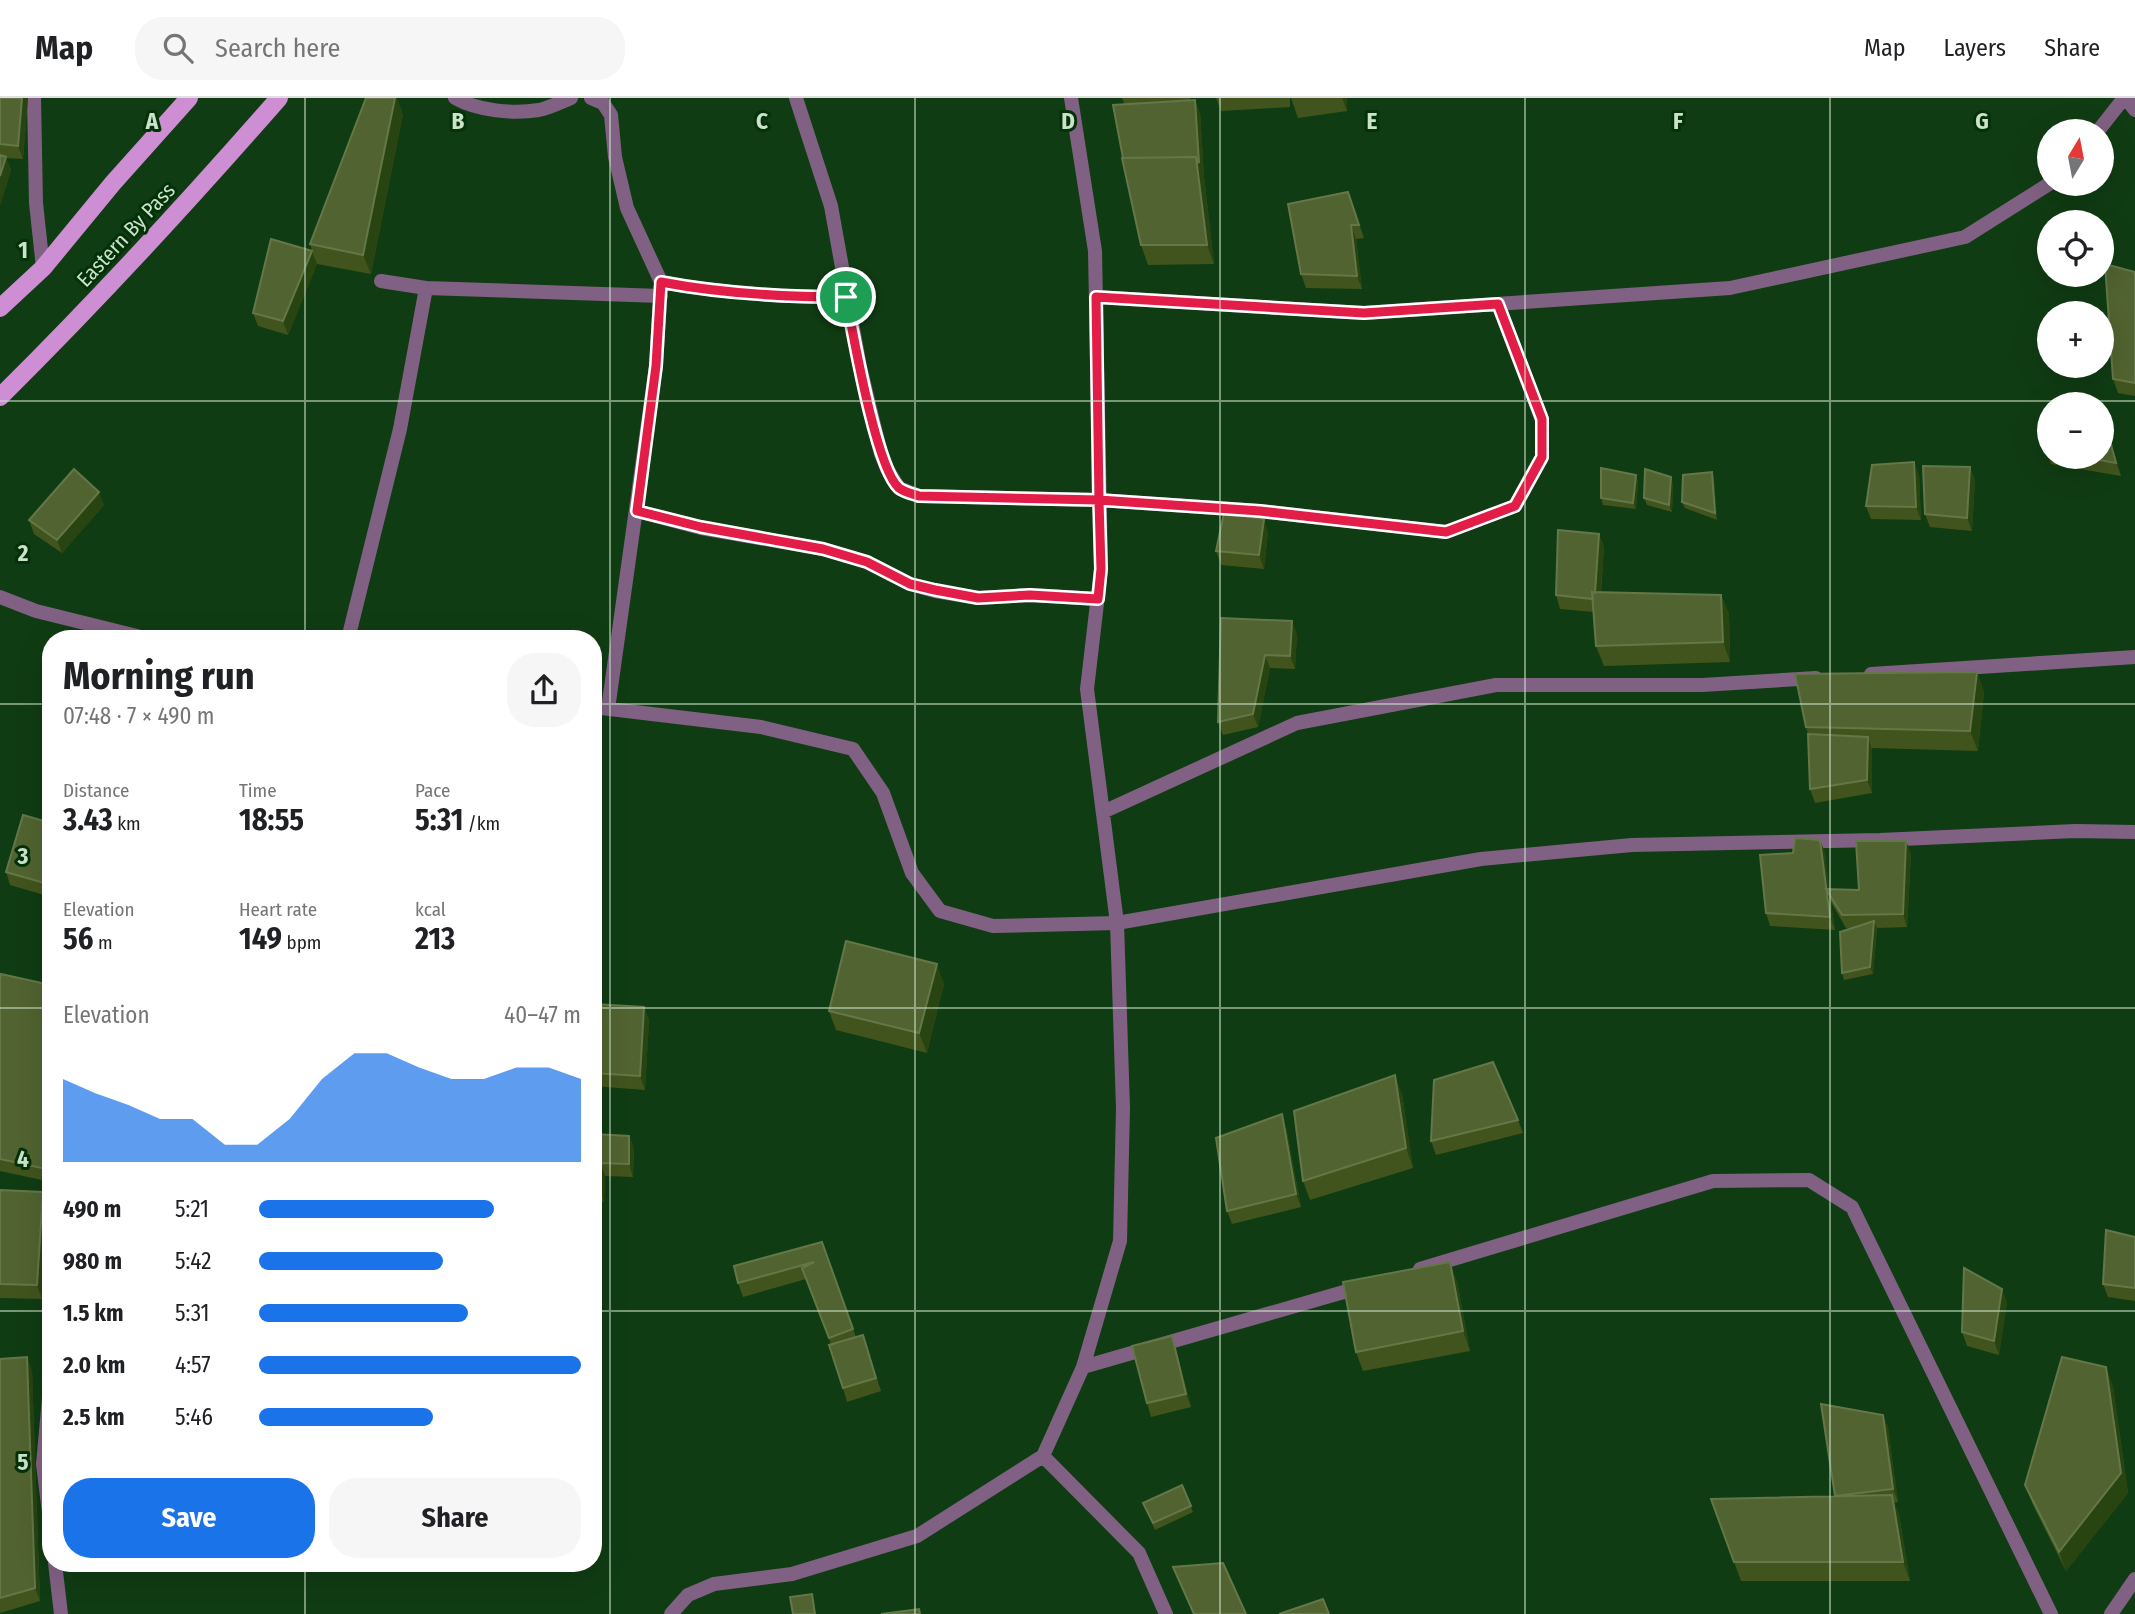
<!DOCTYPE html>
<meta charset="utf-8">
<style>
:root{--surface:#fff;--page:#f6f6f6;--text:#202124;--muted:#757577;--line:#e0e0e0;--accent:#1a73e8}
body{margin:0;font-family:"Fira Sans Condensed",sans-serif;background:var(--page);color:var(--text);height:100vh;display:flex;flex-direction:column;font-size:26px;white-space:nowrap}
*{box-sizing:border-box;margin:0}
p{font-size:23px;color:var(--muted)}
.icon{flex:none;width:38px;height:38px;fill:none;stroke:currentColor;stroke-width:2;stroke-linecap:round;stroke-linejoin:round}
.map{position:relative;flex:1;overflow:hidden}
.drawer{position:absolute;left:42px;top:532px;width:560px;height:942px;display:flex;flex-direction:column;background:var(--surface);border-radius:28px;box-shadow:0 7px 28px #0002}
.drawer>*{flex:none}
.needle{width:46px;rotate:10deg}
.tools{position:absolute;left:2037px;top:21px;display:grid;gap:14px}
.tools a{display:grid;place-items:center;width:77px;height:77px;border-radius:50%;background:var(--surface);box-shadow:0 7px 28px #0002;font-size:35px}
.pin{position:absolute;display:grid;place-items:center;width:60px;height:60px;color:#fff;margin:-30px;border:4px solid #fff;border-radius:50%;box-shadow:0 2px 7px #0007}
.round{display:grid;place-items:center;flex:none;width:74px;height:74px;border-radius:28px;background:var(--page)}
.head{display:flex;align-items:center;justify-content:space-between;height:119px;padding:0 21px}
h1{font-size:38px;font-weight:700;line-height:52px}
.stats{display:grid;grid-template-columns:repeat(3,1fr);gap:10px;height:119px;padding:7px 21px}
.stats div{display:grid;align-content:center}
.stats b{font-size:30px;font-weight:700}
.stats small{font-size:19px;font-weight:400}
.stats p{font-size:19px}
.chart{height:196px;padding:14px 21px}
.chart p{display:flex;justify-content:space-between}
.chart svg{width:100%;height:126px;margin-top:7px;fill:var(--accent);opacity:.7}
.button{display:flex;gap:14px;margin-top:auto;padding:14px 21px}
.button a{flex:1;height:80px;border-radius:28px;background:var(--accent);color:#fff;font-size:28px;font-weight:700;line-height:80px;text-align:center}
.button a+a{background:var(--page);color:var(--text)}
ul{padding:0 21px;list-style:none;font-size:23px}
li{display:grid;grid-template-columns:112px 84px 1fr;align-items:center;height:52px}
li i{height:18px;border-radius:9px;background:var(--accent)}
header{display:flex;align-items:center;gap:42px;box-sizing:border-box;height:98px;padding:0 35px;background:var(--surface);border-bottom:2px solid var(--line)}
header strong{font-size:33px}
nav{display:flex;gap:38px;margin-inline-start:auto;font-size:24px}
.search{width:490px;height:63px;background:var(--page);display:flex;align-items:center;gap:18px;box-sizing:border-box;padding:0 24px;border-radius:28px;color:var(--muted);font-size:26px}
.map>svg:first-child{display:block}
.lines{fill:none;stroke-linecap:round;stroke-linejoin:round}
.minor{stroke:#816183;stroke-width:14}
.primary{stroke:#ce8ed3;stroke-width:18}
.wall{fill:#42541d}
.shaded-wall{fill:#284411}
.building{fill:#516330;stroke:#647748;stroke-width:2}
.route-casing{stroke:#fff;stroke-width:14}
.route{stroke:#e11d48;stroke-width:9}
.grid{fill:none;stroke:#cbe3ca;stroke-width:2;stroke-opacity:0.55}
.labels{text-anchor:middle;stroke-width:6;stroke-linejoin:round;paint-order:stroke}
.street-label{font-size:21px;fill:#cbe3ca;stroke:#043208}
.grid-label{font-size:23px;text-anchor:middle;font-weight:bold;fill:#cbe3ca;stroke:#043208;stroke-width:6;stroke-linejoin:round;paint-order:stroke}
</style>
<header>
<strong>Map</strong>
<div class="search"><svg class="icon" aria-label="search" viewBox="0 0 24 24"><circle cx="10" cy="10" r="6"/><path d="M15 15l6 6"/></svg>Search here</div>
<nav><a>Map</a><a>Layers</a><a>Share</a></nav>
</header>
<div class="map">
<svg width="2135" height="1516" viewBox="0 0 2135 1516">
<rect width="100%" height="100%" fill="#103c13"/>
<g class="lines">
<path class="minor" d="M34,0L36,105L43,170
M455,0C478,13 513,16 539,12C549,10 561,4 571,0
M591,0L603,5L611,17L615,59L627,110L661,184C723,196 784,199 847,199
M796,0L831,108L860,269L881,356L887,371L899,390L919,398L1099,402L1260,413L1446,434L1515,408L1542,359V322L1498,206
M2126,0L2135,12
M2098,33L2124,0
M381,183L426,190L661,198
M1096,199L1364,215L1730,190L1965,139L2049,86
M637,413L701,430L823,451L867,464L910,486L935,493L978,500L1030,497L1098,501
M0,499L36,513L149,541
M348,541L400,331L426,190
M1871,576L2135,559
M593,609L761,629L853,651L883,695L912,775L940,813L993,828L1117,825L1481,761L1632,747L1880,742L2075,733L2135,734
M608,611L656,268L661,184
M1103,714L1297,625L1496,587H1702L1816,580
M1420,1171L1713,1083L1809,1082L1852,1109L2051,1516
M1083,1269L1361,1189
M51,1278L43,1366L51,1431
M1043,1358L1139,1455L1166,1516
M55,1465L61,1516
M671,1516L688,1497L714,1486L792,1476L917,1438L1043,1358L1083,1269L1120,1143L1123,1010L1117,825L1087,591L1101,471L1095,153L1071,0
M2111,1516L2135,1481"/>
<path class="primary" d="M0,210L43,170L113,85L189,0
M0,299C97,203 189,103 279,0"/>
</g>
<path class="wall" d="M0,0H28L23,61L6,60L11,72L0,107Z
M1122,0H1190V2L1200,15L1204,78L1214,166L1148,167L1141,147L1123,60L1124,5Z
M1216,0H1290V9L1221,13Z
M1291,0H1347V13L1298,20Z
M403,16L371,176L317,166L288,237L258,228L253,215L312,153L310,146Z
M1348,94L1364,140L1356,141L1362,191L1306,190L1301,176Z
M2135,174V298L2118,295L2113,281Z
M2049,310V359H2102L2106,326L2121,378L2051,366L2046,352Z
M1970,369L1975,383L1972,433L1930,429L1925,416Z
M1636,377L1638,384L1636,411L1603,407L1601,400Z
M1919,377L1921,422L1871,421L1866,408Z
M1714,381L1717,422L1685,410L1682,404Z
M1673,385L1672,414L1647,407L1644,400Z
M104,407L62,455L34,436L29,422Z
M1268,434L1264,471L1221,467L1216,453Z
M1599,436L1604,449L1601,495L1721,497L1729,516L1730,564L1604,568L1596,548L1594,514L1560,511L1556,497Z
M1221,520L1297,536L1295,571L1270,570L1258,629L1223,637L1218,624Z
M1977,574L1984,594L1978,653L1872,650V695L1815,705L1810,691L1808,636L1806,629Z
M51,725V799L10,787L6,774Z
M1820,742L1825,755L1829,791L1859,792L1906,743L1911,756L1907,829L1877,830L1873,876L1844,882L1842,875L1852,830H1846L1831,804L1835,832L1770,828L1766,815L1793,755Z
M0,882L51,887V1084L0,1073Z
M944,886L927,955L836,932L829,913Z
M593,906L644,909L649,922L645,992L593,988Z
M1402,996L1413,1070L1310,1102L1303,1083Z
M1518,1022L1523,1035L1436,1057L1431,1043Z
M1286,1029L1301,1109L1232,1126L1227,1113Z
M593,1036L629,1038L634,1051L633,1079L605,1078L604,1104H593Z
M0,1092L47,1107L42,1201L0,1200Z
M2135,1139V1203L2108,1199L2103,1186Z
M822,1144L856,1239L863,1237L881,1293L847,1304L843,1290L831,1246L806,1181L743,1199L738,1185Z
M1457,1183L1470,1253L1363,1273L1356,1254Z
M2007,1204L1999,1257L1967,1248L1962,1234Z
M1176,1251L1191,1309L1151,1319L1147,1305Z
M0,1261L32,1272L40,1503L0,1515Z
M2113,1288L2128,1395L2066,1473L2033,1407L2025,1387Z
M1883,1317L1888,1330L1898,1404L1894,1405L1899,1417L1910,1483H1741L1711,1401L1835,1399Z
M1182,1387L1193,1414L1155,1432L1143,1405Z"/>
<path class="shaded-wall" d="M22,0H28L23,61L18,48Z
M395,0H397L403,16L371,176L363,157Z
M1342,0H1347V13Z
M1195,2L1200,15L1204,78L1214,166L1207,147L1196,59Z
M6,59L11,72L0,107V78Z
M1351,127L1356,141L1362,191L1357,178Z
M312,153L317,166L288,237L283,223Z
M2102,313L2106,326L2121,378L2116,365Z
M1914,364L1919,377L1921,422L1916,409Z
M1970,369L1975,383L1972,433L1967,420Z
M1712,374L1714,381L1717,422L1715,415Z
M1636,377L1638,384L1636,411L1633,405Z
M1671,379L1673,385L1672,414L1669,407Z
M99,394L104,407L62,455L57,442Z
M1264,421L1268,434L1264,471L1259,457Z
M1599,436L1604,449L1599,514L1595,501Z
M1721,497L1729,516L1730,564L1723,544Z
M1292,523L1297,536L1295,571L1290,558Z
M1265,557L1270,570L1258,629L1253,616Z
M1977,574L1984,594L1978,653L1970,633Z
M1868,639L1872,652V695L1867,682Z
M1820,742L1825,755L1830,798L1826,791L1831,804L1835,832L1830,819Z
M1906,743L1911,756L1907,829L1903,816Z
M1874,823L1877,830L1873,876L1870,869Z
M937,866L944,886L927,955L919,935Z
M644,909L649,922L645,992L640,978Z
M1395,977L1402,996L1413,1070L1406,1050Z
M1282,1016L1286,1029L1301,1109L1296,1096Z
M629,1038L634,1051L633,1079L629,1066Z
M600,1065L605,1078L604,1104L599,1091Z
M43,1094L47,1107L42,1201L37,1187Z
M1450,1164L1457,1183L1470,1253L1463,1233Z
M2002,1191L2007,1204L1999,1257L1994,1243Z
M1172,1238L1176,1251L1191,1309L1186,1296Z
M27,1259L32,1272L40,1503L35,1490Z
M2106,1269L2113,1288L2128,1395L2066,1473L2059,1454Z
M1883,1317L1888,1330L1898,1404L1893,1391Z
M1892,1397L1899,1417L1910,1483L1903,1464Z"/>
<path class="building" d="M0,0H22L18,48L0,46Z
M366,0H395L363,157L310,146Z
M1195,2L1199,65L1196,59L1123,60L1113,7Z
M0,57L6,59L0,78Z
M1196,59L1207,147H1141L1122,60Z
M1348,94L1359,127H1351L1357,178L1301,176L1288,106Z
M271,141L312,153L283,223L253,215Z
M2105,166L2135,174V285L2113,281Z
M2047,310H2049V353L2046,352Z
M2102,314L2116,365L2083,359H2102Z
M1914,364L1916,409L1866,408L1872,367Z
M1923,368L1970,369L1967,420L1925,416Z
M1601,370L1636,377L1633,405L1601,400Z
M74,371L99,394L57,442L29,422Z
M1645,371L1671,379L1669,407L1644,400Z
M1712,374L1715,415L1682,404L1683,377Z
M1224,415L1264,421L1259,457L1216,453Z
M1558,432L1599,436L1595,495L1592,494L1593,501L1556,497Z
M1592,494L1721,497L1723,544L1596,548Z
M1221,520L1292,523L1290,558L1265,557L1253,616L1218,624Z
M1977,574L1970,633L1806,629L1795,576Z
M1808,636L1868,639L1867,682L1810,691Z
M23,717L51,725V787L6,774Z
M1795,740L1820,742L1830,819L1766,815L1760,757L1793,755Z
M1856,743H1906L1903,816L1842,817L1826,791L1859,792Z
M1874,823L1870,869L1842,875L1840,834Z
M846,843L937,866L919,935L829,913Z
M1,876L51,887V1072L0,1061V882Z
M593,906L644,909L640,978L593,975Z
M1493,964L1518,1022L1431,1043L1434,982Z
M1395,977L1406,1050L1303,1083L1294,1013Z
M1282,1016L1296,1096L1227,1113L1216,1040Z
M593,1036L629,1038V1066L600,1065L599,1091L593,1090Z
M0,1092L43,1094L37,1187L0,1186Z
M2106,1132L2135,1139V1190L2103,1186Z
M822,1144L853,1231L829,1240L802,1170L814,1164L738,1185L734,1168Z
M1450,1164L1463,1233L1356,1254L1343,1184Z
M1964,1170L2002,1191L1994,1243L1962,1234Z
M863,1237L876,1280L843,1290L829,1247Z
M1172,1238L1186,1296L1147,1305L1132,1248Z
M27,1259L35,1490L0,1500V1261Z
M2062,1259L2106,1269L2121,1375L2059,1454L2025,1387Z
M1821,1306L1883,1317L1893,1391L1835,1398Z
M1182,1387L1191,1408L1153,1425L1143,1405Z
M1892,1397L1903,1464H1734L1711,1401Z
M1223,1465L1246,1516H1194L1173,1469Z
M812,1496L815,1516H793L790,1499Z
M1323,1501L1329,1516H1279Z
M919,1511L920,1516H881Z"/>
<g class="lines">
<defs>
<path id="route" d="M846,199C853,235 876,370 899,390C904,394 913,396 919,398L1099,402L1096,199L1364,215L1498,206L1542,321V359L1515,408L1446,434L1260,413L1099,402L1101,471L1098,501L1030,497L978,500L935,492L910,486L867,464L823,451L701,429L637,413L656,268L661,184C724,196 783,199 846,199"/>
</defs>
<use href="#route" class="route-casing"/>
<use href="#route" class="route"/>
</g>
<path class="grid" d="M305,0V541M610,0V1516M915,0V1516M1220,0V1516M1525,0V1516M1830,0V1516M0,303H2135M0,606H51M593,606H2135M0,910H51M593,910H2135M0,1213H51M593,1213H2135M305,1465V1516"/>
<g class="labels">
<g class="street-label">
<text transform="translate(126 137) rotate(-47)" y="7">Eastern By Pass</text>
</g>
</g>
<g class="grid-label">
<text x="152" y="31">A</text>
<text x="458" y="31">B</text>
<text x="762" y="31">C</text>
<text x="1068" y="31">D</text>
<text x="1372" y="31">E</text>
<text x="1678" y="31">F</text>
<text x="1982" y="31">G</text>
<text x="23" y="160">1</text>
<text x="23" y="463">2</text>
<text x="23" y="766">3</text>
<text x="23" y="1069">4</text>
<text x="23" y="1372">5</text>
</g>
</svg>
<div class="tools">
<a><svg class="needle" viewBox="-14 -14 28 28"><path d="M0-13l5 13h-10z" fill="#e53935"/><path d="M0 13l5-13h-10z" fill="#757577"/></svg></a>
<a><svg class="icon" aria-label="locate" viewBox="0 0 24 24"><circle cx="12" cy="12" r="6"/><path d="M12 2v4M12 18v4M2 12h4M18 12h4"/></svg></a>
<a>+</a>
<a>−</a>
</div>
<div class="pin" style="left:846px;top:199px;background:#1e9e55"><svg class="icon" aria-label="arrive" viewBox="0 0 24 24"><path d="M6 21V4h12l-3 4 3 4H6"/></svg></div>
<section class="drawer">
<div class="head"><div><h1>Morning run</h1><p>07:48 · 7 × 490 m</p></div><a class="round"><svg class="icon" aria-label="share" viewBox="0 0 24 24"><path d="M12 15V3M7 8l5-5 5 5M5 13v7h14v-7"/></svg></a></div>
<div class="stats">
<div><p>Distance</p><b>3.43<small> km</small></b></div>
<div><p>Time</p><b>18:55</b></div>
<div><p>Pace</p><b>5:31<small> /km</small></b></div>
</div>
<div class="stats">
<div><p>Elevation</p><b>56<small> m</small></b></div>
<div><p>Heart rate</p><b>149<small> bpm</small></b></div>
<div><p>kcal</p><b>213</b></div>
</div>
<div class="chart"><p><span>Elevation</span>40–47 m</p>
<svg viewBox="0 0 160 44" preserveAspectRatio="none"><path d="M0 44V15L10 20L20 24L30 29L40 29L50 38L60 38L70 29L80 15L90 6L100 6L110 11L120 15L130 15L140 11L150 11L160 15V44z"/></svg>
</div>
<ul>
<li><b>490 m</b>5:21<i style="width:73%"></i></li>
<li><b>980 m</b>5:42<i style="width:57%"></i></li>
<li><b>1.5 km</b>5:31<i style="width:65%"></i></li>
<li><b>2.0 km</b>4:57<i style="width:100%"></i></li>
<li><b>2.5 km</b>5:46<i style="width:54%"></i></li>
</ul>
<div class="button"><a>Save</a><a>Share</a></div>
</section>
</div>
